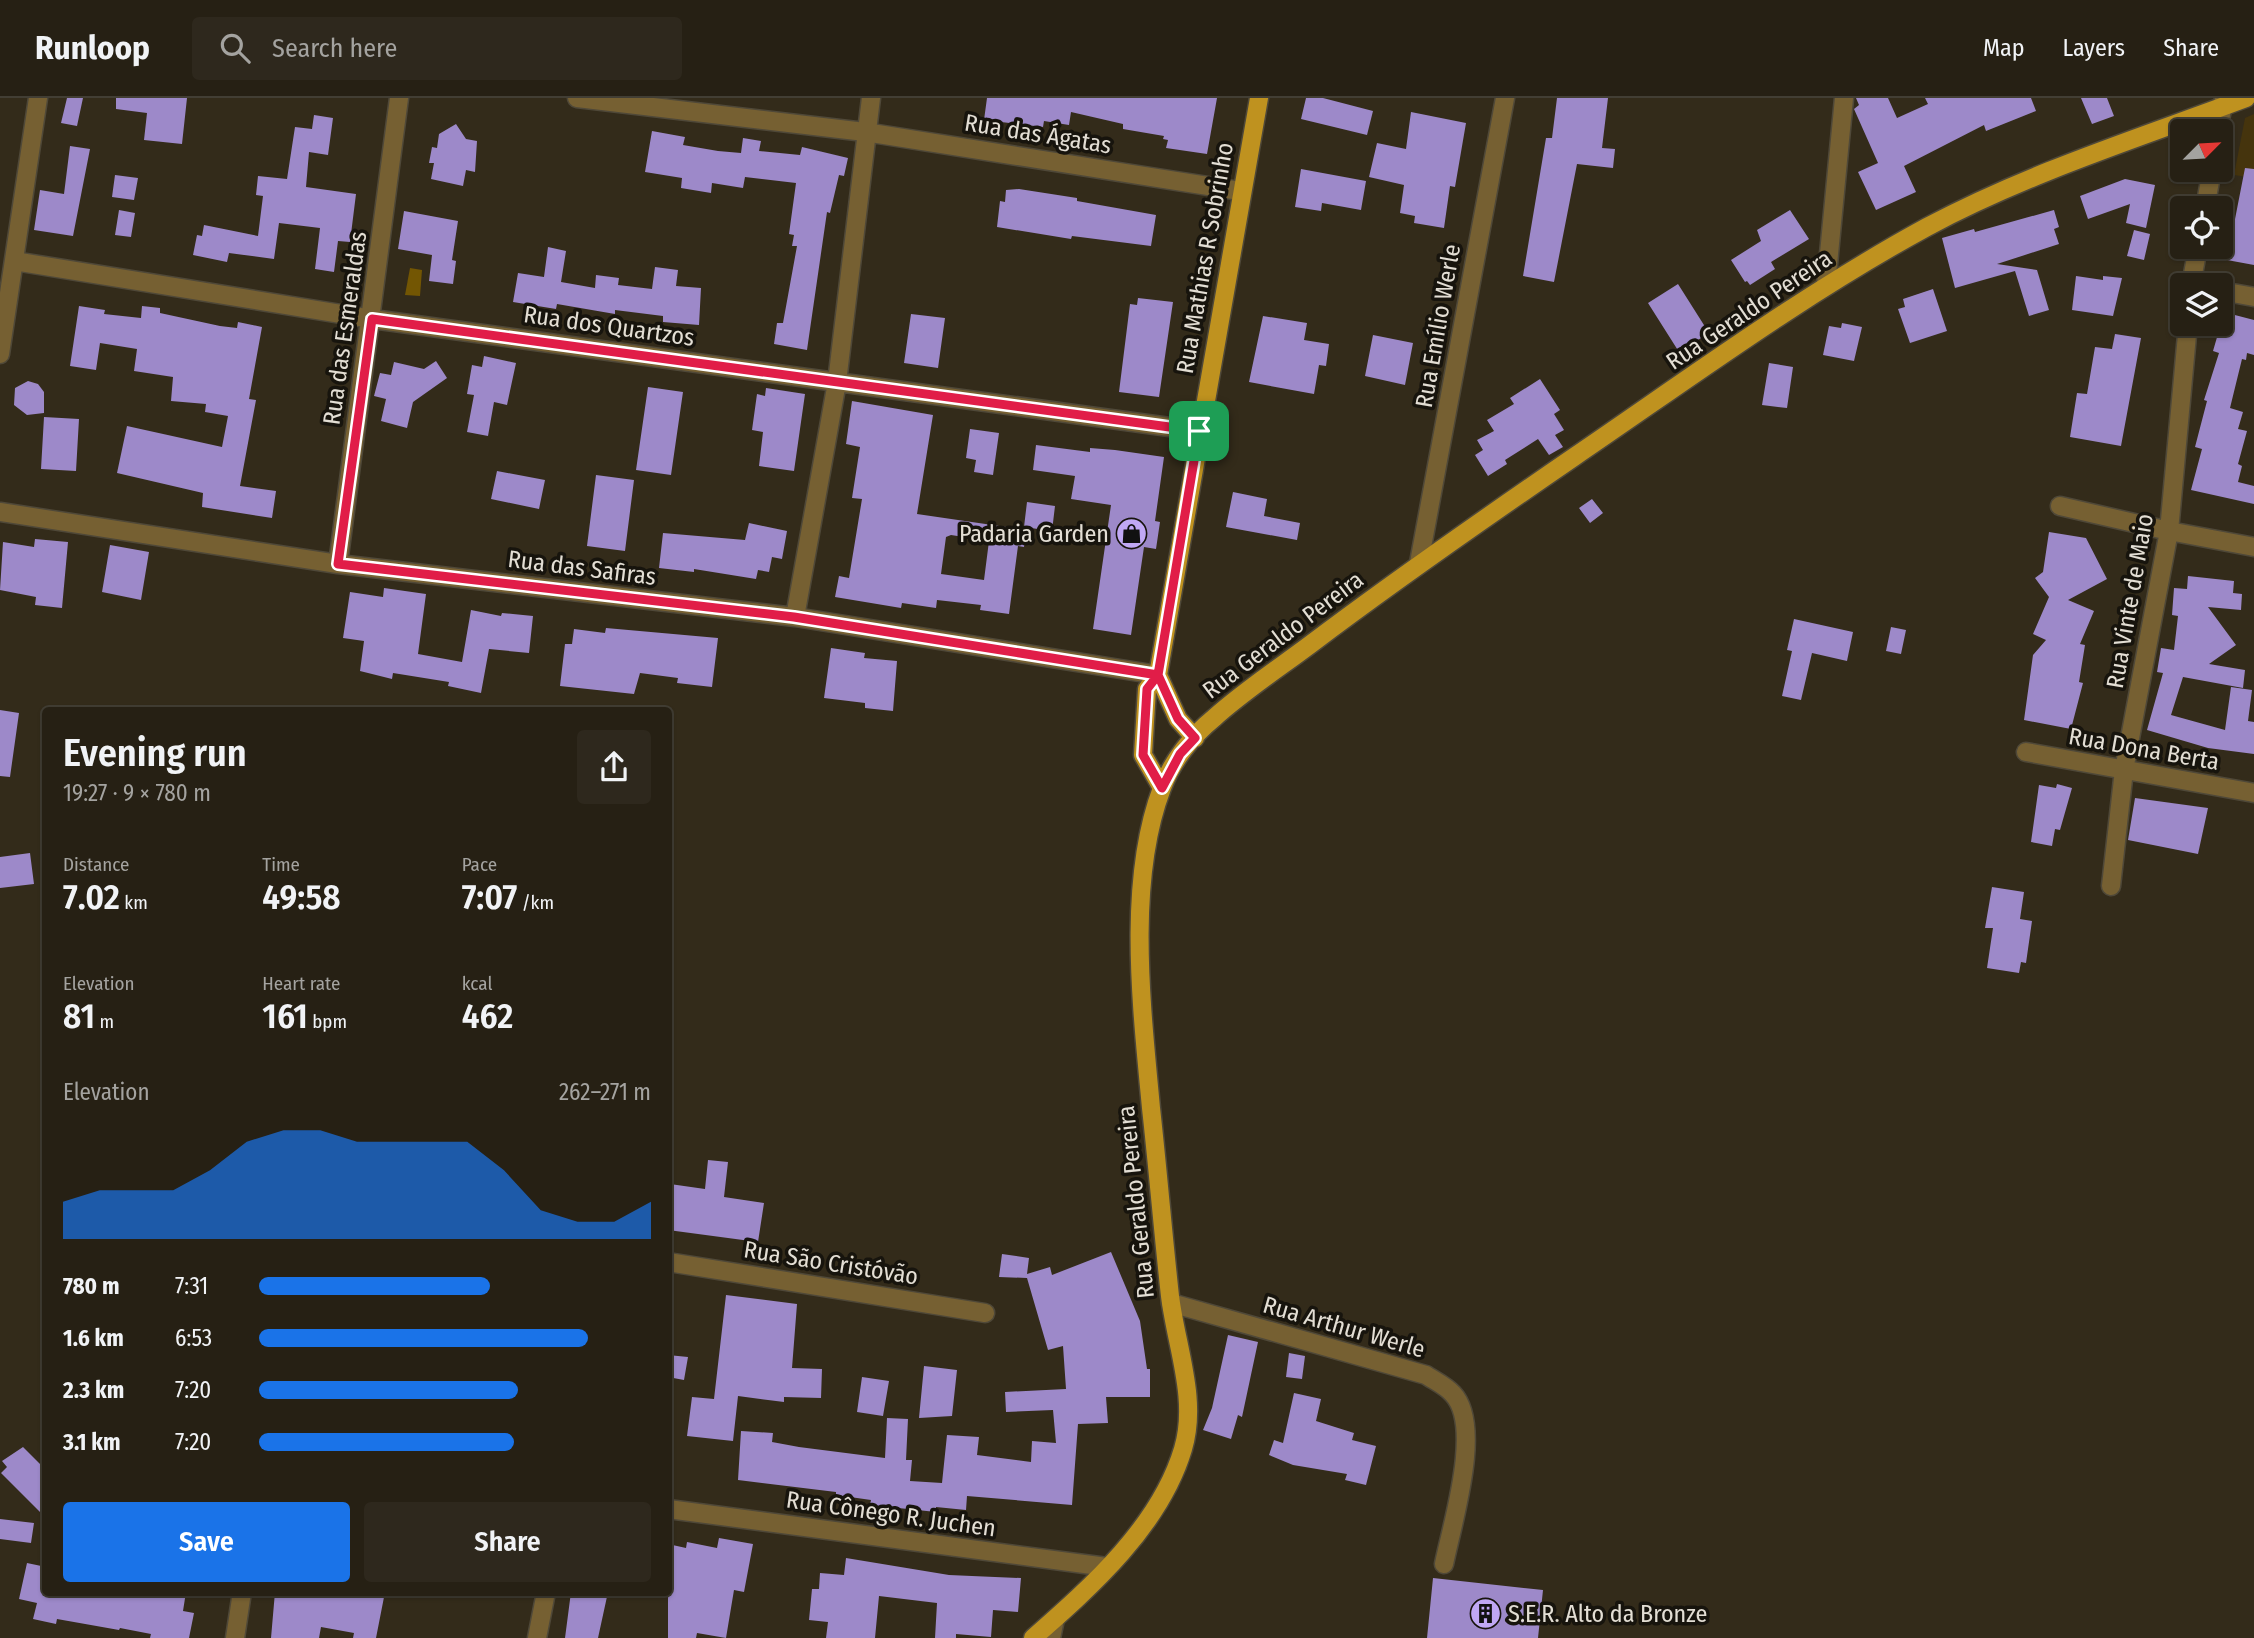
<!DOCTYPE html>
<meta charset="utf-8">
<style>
:root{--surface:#262014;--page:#2e281d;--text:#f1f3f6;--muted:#a4a3a0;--line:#423e34;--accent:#1a73e8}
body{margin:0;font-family:"Fira Sans Condensed",sans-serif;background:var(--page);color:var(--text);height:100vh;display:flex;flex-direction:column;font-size:26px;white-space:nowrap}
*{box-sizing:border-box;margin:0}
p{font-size:23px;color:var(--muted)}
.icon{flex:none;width:38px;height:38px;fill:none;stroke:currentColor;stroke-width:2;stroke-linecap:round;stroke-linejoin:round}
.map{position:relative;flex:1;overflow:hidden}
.details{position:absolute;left:42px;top:609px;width:630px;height:889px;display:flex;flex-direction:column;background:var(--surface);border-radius:7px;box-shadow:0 2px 5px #0004,0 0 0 2px var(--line)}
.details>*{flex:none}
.needle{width:46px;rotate:66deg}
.fabs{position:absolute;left:2170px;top:21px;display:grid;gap:14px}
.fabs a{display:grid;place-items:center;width:63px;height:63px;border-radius:7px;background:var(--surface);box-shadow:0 2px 5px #0004,0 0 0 2px var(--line);font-size:35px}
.pin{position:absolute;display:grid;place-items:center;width:60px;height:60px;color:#fff;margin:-30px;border-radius:14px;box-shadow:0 4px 10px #0006}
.round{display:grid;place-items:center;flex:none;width:74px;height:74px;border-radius:7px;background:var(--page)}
.summary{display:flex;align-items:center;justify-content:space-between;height:119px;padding:0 21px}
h1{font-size:38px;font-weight:600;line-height:52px}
.stats{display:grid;grid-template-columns:repeat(3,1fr);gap:10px;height:119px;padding:7px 21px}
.stats div{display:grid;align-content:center}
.stats b{font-size:35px;font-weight:600}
.stats small{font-size:19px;font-weight:400}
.stats p{font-size:19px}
.chart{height:196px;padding:14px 21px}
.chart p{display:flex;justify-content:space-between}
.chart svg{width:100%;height:126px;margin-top:7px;fill:var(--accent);opacity:.7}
.primary-button{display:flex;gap:14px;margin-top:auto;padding:14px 21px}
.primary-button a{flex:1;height:80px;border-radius:7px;background:var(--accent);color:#fff;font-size:28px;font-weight:600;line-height:80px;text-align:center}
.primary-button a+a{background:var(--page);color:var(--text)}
ul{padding:0 21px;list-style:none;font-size:23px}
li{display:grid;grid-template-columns:112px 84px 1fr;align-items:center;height:52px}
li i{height:18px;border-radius:9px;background:var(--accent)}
header{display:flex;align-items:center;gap:42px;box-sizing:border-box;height:98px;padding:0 35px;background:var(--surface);border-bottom:2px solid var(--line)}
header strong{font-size:33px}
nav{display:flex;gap:38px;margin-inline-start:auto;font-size:24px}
.search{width:490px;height:63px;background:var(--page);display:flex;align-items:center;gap:18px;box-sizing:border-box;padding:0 24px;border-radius:7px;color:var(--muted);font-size:26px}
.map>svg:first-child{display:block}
.green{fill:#45340d}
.water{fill:#735603}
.building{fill:#9d89c9;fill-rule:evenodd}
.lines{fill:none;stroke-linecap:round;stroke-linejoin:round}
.minor-casing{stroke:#4f4838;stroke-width:21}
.major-casing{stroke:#4f4838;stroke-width:21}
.minor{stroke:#766032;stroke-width:18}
.major{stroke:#bf921f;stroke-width:18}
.route-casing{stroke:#fff;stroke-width:14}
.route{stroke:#e11d48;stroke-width:9}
.labels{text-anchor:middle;stroke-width:7;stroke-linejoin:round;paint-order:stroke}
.street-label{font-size:24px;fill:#e3ded4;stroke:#17140d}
.poi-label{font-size:24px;fill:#e3ded4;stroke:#17140d;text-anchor:end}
</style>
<header>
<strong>Runloop</strong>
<div class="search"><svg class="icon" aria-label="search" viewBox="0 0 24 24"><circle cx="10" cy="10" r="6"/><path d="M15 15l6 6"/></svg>Search here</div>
<nav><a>Map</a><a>Layers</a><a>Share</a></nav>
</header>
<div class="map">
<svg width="2254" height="1540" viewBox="0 0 2254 1540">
<rect width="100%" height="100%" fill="#332b1a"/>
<path class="green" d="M2254,16V80L2234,77L2245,20Z"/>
<path class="water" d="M410,170L422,172L420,198L405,197Z"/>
<path class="building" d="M67,0H83L77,28L61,25Z
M116,0H187L182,46L144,42L147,15L116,11Z
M987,0H1217L1207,56L1166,50L1168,42L1163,41L1164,38L1123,31V26L1071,14L1069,27L1044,23L1043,29L984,22Z
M1306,0H1323L1373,13L1367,37L1301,21Z
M1557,0H1608L1602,50L1615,51L1613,70L1577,66L1554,184L1523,178L1546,40H1552Z
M1856,0H1888L1897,20L1928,6L1925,0H2031L2036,13L1986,33L1984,27L1904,68L1916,94L1876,112L1858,74L1878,65L1854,11L1859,7Z
M2081,0H2107L2114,18L2092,26Z
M1411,14L1466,25L1455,89L1450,88L1444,130L1414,125L1415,118L1400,115L1404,87L1369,79L1377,45L1406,51Z
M314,17L333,20L328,57L309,54L306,89L356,96L350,144L338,143L334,174L315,171L320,130L279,125L274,161L229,155L227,164L193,157L197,137L202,138L204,127L258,138L263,98L256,97L258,78L287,81L295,29L312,31Z
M456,26L466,41L477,43L475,74L466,72L463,88L431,81L434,65H429L432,49L437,50L439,36Z
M652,33L685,39L683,47L718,53L741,55L743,40L761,43L759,53L800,57L802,49L848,60L844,78L839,77L830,115L827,114L807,252L774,246L777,225H783L797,148H792L794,137L789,136L796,85L745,79L743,90L712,85L711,95L681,90L682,80L645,74Z
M70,48L90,51L73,138L34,132L40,92L64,96Z
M2245,70L2254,71V167L2227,162Z
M1301,71L1366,83L1361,112L1322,105L1321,113L1295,109Z
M115,77L138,80L134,102L112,99Z
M2125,81L2155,87L2146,130L2126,125L2130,106L2088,121L2080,98Z
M1019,91L1077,100V103L1156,117L1151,148L1072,138L1071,141L997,129L1000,103L1005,104L1006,92Z
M119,112L135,115L131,139L115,137Z
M1790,112L1809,141L1771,164L1775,171L1750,187L1747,183L1745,184L1731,162L1761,143L1757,132Z
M2054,112L2059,129L2054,131L2059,146L1997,166L2037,172L2049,212L2029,218L2015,173L1955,190L1942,140L1974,131L1975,134Z
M404,113L458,123L452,162L456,163L453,186L429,183L432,157L398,151Z
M2134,132L2150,136L2144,162L2127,158Z
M548,149L566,153L561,184L595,190L596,177L619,180L618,187L652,191L655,169L678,172L676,188L701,190L699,227L663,224V218L615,212V216L557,206L556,211L513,204L518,175L544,179Z
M2076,178L2103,182V178L2122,180L2113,218L2072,212Z
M1678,186L1709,235L1679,254L1648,205Z
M1933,191L1947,233L1910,245L1898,211L1905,209L1903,201Z
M1138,200L1173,204L1159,299L1119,294L1130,206L1137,207Z
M79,208L105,212L104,216L141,220L142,208L160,210V215L220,228L237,230L238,224L262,229L249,301L256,302L240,388L276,393L272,420L202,409L203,395L117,375L127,328L222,349L228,318L205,314L206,306L171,303L173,279L134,273L137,251L100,245L96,272L70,268Z
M911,216L945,220L938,270L904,265Z
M2231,216L2254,222V257L2247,255L2246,262L2242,261L2230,310L2243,314L2238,331L2247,333L2238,366L2242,368L2238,384L2254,388V406L2191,392L2202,351L2195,349L2207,303L2204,302L2219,255L2213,253L2220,229L2228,231Z
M1263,218L1307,225L1304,242L1329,246L1326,268L1319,267L1314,296L1249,284Z
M1842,225L1862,229L1854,263L1823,257L1829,228L1841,230Z
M2115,236L2141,240L2121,348L2070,339L2077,295L2087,296L2095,249L2112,251Z
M1373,237L1413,245L1405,287L1365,278Z
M484,258L516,265L507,307L494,304L488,338L467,334L474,297L467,296L472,267L482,269Z
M436,263L447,280L413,304L407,330L381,323L386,301L374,298L380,275L391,277L394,264L424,271Z
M1769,265L1793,269L1787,310L1762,307Z
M1540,281L1560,312L1554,316L1564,332L1555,337L1563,349L1549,357L1538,341L1505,362L1507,366L1488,378L1475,357L1483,352L1477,342L1494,333L1487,322L1514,306L1510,300Z
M28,283L38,286L44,294V315L27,317L14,307L15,290Z
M648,289L683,294L671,377L636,372Z
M766,290L805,296L794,373L759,368L763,334L752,332L757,296L765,298Z
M852,303L933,317L917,416L1026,432L1024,449L1018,448L1009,516L980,512L981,507L937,502L936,510L902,505L901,510L835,499L839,478L849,480L862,401L852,400L860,349L846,346ZM951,437L989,443L984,482L941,476L946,439Z
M44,319L79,321L76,373L41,371Z
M970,331L999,335L993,377L974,374L976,362L966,360Z
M1036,347L1090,354V350L1115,352L1164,359L1155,423L1160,424L1156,451L1144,449L1131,537L1093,531L1111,407L1071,401L1075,378L1033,372Z
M497,373L545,382L539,411L491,401Z
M596,377L634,382L625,453L587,448Z
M1233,394L1267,401L1264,418L1300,425L1297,442L1226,429Z
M1592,401L1603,415L1590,425L1579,410Z
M1027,404L1055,408L1052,433L1024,429Z
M749,425L787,433L782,461L772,459L769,474L758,472L756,481L694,471V474L659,470L663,435L745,442Z
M2049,434L2086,440L2107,481L2068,502L2094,513L2080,546L2085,547L2079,584L2083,585L2071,631L2024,622L2033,557L2046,542L2033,536L2049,499L2035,480L2043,474Z
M35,441L68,444L62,510L35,507L36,499L0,492L3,444L34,449Z
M110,447L149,454L141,502L102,494Z
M2188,478L2234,483L2233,495L2242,496L2241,512L2208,509L2236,547L2209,566L2245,572L2243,590L2183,579L2171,617L2225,632L2231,589L2252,592L2248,623L2254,624V656L2208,650L2147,632L2163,575L2157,574L2161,550L2174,552L2178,518L2172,517L2174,490L2187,491Z
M384,490L426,496L418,556L462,564L471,512L501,518L502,515L533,518L529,555L489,551L481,595L448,588L449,584L393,575L392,581L360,573L364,543L343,540L350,494L383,499Z
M1794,521L1853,534L1847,563L1812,555L1801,602L1782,598L1792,553L1787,552Z
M1891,529L1906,532L1901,556L1886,553Z
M606,530L718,540L712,589L677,585L678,580L640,575L634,596L560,588L565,546H572L574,531L605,535Z
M831,550L865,555L864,560L897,563L893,613L865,610V605L824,600Z
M0,612L19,615L10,679L0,678Z
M2057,686L2072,690L2060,732L2055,731L2052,748L2031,744L2039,687L2056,690Z
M2135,700L2208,710L2198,756L2128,742Z
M30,755L34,786L0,790V759Z
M1992,789L2024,794L2020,821L2032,823L2026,865L2021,864L2019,875L1987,870L1993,830H1985Z
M708,1062L728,1064L724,1099L764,1105L758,1144L668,1132L670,1086L705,1091Z
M1111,1154L1140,1223L1147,1271H1150V1299H1106L1108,1325L1078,1326L1072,1407L967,1398L966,1412L936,1409V1414L870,1407L871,1402L836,1397V1394L738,1382L741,1333L773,1335L772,1344L799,1349L885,1360L887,1320L908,1321L906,1362H912L910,1383L942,1385L947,1337L979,1339L977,1357L1031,1364L1032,1343L1056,1345L1053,1312L1006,1314L1005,1294L1066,1291L1063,1248L1048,1252L1027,1180L999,1179L1002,1156L1029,1160L1027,1176L1050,1169L1052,1177Z
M726,1197L797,1206L792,1270L822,1271L821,1300L784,1299V1304L738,1298L733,1343L687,1338L692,1299L714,1301Z
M1228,1237L1258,1244L1242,1319L1238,1317L1231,1341L1203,1332L1212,1310Z
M1289,1255L1305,1258L1302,1281L1286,1279Z
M668,1257L688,1259L684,1282L668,1279Z
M924,1268L957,1272L952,1318L919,1320Z
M862,1279L889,1283L883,1318L857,1314Z
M1294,1295L1321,1301L1316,1323L1354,1335L1352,1342L1376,1348L1366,1387L1345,1382L1347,1376L1293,1367L1269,1357L1274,1342L1283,1345Z
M23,1349L46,1372V1420L1,1375L7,1369L2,1363Z
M0,1421L34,1425L31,1445L0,1441Z
M719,1440L753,1446L744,1494L734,1492L726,1540L697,1535L696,1540H668V1446L686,1450L687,1444L717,1450Z
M846,1460L949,1477L1021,1480L1018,1514L993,1512L991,1539L956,1536V1540H935L937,1505L879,1498L875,1540H826L828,1524L809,1522L812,1491H819L820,1475L844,1477Z
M27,1465L46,1469V1494H128L155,1500L156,1494H186L183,1513L194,1515L189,1540H150L151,1536L120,1530L119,1532L57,1521L56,1526L33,1521L37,1505L19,1501Z
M1433,1480L1543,1492L1538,1540H1427Z
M275,1494H385L376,1540H353L354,1535L321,1529L319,1540H271Z
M571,1494H608L598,1540H565Z"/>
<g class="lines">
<defs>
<path id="minor" d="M577,0L865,34L1240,93
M2218,33L2224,0
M2205,110L2212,72
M14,163L372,221L1199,333
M1826,187L1844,0
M2191,187L2198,149
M2221,193L2254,199
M0,256L38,0
M2060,408L2169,433L2254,449
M0,414L338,466L795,519L1158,577
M1419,465L1505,0
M338,466L399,0
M795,519L837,284L871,0
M2026,654L2254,695
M2111,788L2124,672L2169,433L2188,226
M668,1164L985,1215
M1171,1205L1426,1277C1435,1283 1446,1288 1453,1296C1483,1328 1452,1426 1444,1466
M668,1411L1107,1469
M235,1540L242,1494
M537,1540L546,1494
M1051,1540L1055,1521"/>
<path id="major" d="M1158,577L1178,621L1195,640
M1162,690L1143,657L1147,591L1158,577L1259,0
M1033,1540C1092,1488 1160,1428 1183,1351C1198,1301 1176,1248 1170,1198C1163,1135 1158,1073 1151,1010C1142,912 1126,784 1162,690C1172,663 1192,638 1214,620C1244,593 1279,570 1311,546C1397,481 1485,420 1574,359C1690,280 1804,196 1927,129C2028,75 2139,40 2246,0"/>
</defs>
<use href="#minor" class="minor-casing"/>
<use href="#major" class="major-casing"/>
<use href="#minor" class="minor"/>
<use href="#major" class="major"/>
</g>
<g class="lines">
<defs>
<path id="route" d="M1199,333L372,221L338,466L794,519L1158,577L1147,591L1143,657L1162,690L1180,656L1195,640L1178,621L1158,577L1199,333"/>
</defs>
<use href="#route" class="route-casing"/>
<use href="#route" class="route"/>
</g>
<defs>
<symbol id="shop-disc" viewBox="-11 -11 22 22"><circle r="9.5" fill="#c0a8f4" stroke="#17140d"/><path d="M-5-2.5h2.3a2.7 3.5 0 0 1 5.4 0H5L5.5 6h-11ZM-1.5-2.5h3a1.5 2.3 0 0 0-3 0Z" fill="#111"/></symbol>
<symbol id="building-disc" viewBox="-11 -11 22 22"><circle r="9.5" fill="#c0a8f4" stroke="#17140d"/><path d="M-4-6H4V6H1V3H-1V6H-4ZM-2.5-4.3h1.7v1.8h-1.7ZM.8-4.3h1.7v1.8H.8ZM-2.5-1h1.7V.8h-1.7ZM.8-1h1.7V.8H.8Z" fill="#111"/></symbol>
</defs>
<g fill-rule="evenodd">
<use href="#shop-disc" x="1114" y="418" width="35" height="35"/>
<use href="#building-disc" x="1468" y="1498" width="35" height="35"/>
</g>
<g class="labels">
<g class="street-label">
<text transform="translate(1038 36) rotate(9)" y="8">Rua das Ágatas</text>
<text transform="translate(1205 160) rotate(-80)" y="8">Rua Mathias R Sobrinho</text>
<text transform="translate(1749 212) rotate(-34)" y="8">Rua Geraldo Pereira</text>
<text transform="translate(609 228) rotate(8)" y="8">Rua dos Quartzos</text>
<text transform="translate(1438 228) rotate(-80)" y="8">Rua Emílio Werle</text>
<text transform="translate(345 230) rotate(-82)" y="8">Rua das Esmeraldas</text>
<text transform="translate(582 470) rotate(7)" y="8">Rua das Safiras</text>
<text transform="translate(2130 503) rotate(-80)" y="8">Rua Vinte de Maio</text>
<text transform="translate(1283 537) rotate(-37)" y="8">Rua Geraldo Pereira</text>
<text transform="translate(2144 651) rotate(10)" y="8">Rua Dona Berta</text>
<text transform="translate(1136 1104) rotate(-96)" y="8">Rua Geraldo Pereira</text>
<text transform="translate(831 1165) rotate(9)" y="8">Rua São Cristóvão</text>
<text transform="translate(1344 1229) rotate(16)" y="8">Rua Arthur Werle</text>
<text transform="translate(891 1416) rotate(8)" y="8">Rua Cônego R. Juchen</text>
</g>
<g class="poi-label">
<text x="1109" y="444">Padaria Garden</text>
<text x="1508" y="1524" text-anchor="start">S.E.R. Alto da Bronze</text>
</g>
</g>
</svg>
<div class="fabs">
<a><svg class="needle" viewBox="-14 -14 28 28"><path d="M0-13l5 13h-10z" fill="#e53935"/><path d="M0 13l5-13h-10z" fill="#a4a3a0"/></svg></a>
<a><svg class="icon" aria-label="locate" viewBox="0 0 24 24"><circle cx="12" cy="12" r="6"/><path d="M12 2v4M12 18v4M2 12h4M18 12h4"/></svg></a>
<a><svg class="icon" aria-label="layers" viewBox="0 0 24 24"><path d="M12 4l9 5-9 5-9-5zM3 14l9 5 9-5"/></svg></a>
</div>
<div class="pin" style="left:1199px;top:333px;background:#1e9e55"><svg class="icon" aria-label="arrive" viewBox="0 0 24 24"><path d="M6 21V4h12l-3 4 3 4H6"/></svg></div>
<section class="details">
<div class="summary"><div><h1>Evening run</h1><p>19:27 · 9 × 780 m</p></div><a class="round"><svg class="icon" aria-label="share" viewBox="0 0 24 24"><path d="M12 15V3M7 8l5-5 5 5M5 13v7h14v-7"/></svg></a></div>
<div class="stats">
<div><p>Distance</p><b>7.02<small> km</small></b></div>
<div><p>Time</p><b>49:58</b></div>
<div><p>Pace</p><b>7:07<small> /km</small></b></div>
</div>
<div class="stats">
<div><p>Elevation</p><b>81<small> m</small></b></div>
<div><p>Heart rate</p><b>161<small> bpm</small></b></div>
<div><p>kcal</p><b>462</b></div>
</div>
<div class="chart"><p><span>Elevation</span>262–271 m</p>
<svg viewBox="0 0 160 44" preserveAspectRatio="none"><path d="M0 44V31L10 27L20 27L30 27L40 20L50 10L60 6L70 6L80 10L90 10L100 10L110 10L120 20L130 34L140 38L150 38L160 31V44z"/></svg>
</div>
<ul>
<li><b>780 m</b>7:31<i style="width:59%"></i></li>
<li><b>1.6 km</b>6:53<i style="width:84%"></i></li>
<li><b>2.3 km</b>7:20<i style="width:66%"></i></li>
<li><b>3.1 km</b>7:20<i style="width:65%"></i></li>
</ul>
<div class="primary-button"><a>Save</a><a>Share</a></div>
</section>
</div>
